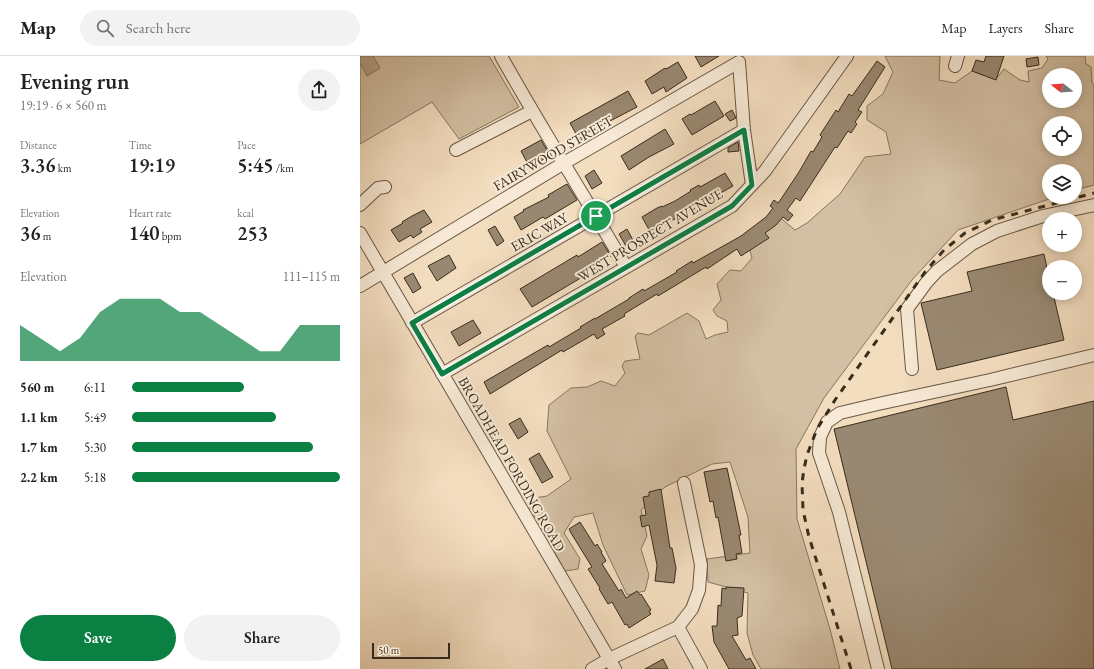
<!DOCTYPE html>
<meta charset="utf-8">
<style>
:root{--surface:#fff;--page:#f2f2f2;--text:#222;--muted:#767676;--line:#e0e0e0;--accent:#0b8043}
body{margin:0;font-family:"EB Garamond",serif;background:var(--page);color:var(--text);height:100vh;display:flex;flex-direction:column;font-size:15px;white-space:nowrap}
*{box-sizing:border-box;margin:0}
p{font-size:13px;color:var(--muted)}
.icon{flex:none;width:22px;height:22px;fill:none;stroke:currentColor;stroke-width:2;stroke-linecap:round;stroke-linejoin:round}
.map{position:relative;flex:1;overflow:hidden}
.details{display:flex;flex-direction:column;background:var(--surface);width:360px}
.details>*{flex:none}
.needle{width:26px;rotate:287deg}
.controls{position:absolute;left:682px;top:12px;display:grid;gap:8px}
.controls a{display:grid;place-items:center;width:40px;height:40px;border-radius:50%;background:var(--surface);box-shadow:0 2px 10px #0003;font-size:20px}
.scale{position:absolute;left:12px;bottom:10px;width:78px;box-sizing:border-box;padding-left:4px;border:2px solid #382c1c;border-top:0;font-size:11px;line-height:14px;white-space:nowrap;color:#382c1c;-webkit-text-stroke:3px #f7e9d5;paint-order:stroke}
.pin{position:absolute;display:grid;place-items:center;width:34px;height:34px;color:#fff;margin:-17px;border:2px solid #fff;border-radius:50%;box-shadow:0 1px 4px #0007}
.round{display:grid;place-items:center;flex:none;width:42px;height:42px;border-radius:21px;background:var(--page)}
.summary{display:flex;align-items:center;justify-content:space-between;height:68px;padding:0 20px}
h1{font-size:22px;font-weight:600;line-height:30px}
.stats{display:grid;grid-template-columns:repeat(3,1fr);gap:6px;height:68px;padding:4px 20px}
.stats div{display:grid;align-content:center}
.stats b{font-size:20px;font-weight:600}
.stats small{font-size:11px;font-weight:400}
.stats p{font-size:11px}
.chart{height:112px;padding:8px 20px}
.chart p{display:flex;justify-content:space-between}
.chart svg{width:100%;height:72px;margin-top:4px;fill:var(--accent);opacity:.7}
.action{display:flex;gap:8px;margin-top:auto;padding:8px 20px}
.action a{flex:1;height:46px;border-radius:24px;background:var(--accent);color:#fff;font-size:16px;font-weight:600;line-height:46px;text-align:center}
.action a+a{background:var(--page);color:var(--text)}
ul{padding:0 20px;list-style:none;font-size:13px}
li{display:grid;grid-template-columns:64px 48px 1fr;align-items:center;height:30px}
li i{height:10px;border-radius:5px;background:var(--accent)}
header{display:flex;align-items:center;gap:24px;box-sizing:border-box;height:56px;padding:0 20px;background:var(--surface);border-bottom:1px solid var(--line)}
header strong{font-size:19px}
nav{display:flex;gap:22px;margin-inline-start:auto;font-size:14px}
.search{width:280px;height:36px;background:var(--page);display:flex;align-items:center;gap:10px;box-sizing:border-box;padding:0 14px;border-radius:22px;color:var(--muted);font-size:15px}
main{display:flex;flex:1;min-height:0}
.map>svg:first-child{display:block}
.green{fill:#d3bfa3;stroke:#867660;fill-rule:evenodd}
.water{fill:#b3a188;stroke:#82725d}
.building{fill:#998871;stroke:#382c1c}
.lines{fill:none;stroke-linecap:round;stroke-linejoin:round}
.minor-casing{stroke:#675845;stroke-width:14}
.minor{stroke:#f7e9d5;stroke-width:12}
.rail{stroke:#382c1c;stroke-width:3;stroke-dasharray:7 7;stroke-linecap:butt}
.route-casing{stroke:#fff;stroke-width:8}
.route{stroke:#0b8043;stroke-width:5}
.labels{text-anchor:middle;stroke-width:4;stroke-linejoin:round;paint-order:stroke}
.street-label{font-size:14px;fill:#382c1c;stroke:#f7e9d5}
</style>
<header>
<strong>Map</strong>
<div class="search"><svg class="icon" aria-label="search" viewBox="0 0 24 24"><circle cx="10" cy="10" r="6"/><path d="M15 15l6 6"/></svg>Search here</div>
<nav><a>Map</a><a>Layers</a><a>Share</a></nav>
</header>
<main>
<section class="details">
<div class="summary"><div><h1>Evening run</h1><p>19:19 · 6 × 560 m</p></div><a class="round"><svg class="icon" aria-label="share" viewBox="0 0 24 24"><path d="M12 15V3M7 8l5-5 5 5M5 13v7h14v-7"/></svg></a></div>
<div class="stats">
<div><p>Distance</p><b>3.36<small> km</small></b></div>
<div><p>Time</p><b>19:19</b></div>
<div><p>Pace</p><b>5:45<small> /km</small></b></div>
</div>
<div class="stats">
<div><p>Elevation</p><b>36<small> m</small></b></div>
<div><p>Heart rate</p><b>140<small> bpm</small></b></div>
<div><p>kcal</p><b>253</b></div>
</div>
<div class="chart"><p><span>Elevation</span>111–115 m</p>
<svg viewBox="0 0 160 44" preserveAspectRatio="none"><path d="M0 44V22L10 30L20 38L30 30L40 14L50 6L60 6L70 6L80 14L90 14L100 22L110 30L120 38L130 38L140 22L150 22L160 22V44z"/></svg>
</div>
<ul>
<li><b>560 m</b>6:11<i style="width:54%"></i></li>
<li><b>1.1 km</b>5:49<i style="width:69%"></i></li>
<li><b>1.7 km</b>5:30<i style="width:87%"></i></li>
<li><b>2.2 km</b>5:18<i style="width:100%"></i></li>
</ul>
<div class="action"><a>Save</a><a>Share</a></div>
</section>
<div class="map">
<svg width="734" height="613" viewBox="0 0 734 613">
<rect width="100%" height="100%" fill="#f3ddbf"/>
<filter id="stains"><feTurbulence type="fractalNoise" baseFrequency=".005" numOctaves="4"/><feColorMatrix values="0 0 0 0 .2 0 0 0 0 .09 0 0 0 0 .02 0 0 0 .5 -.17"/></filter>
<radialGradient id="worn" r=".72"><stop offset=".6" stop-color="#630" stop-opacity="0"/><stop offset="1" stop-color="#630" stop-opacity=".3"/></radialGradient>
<path class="green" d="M0,0H129L159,51L99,83L72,46L0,88Z
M525,0H580L579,24L595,27L612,15L636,23L644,13L660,24L669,26L668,15L682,12L688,3L686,0H725L726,8L731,11L732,27L734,29V129L715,134V115H689V141H695L598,174L552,224L464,342L436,393L437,463L470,573L480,613H401L393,599L387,577L388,537L348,526L347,503L390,497L388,461L370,406L352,408L305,431L281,454L287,480L281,493L289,519L285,535L267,539L243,489L233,457L214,461L204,477L220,503L218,513L205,515L170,452L174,442L187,440L211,423L187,375L189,349L211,332L227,331L241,325L255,330L265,317L262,310L265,305L280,303L275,280L278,277L289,279L327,257L339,265L346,283L355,279L368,276L367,265L357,260L353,254L361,244L357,228L370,214L381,215L392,202L387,184L403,164L418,160L435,174L447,167L480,138L505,101L531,98L526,76L507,64V50L523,38L533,16ZM689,19H715V45H689ZM689,67H715V93H689Z"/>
<path class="water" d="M0,0H13L20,12L7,20L0,7Z"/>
<path class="building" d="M335,0H359L341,11Z
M626,0H644L636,24L612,15L616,4L624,6Z
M678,1L679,9L667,11L666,3Z
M517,5L525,11L498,54L502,56L495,66L497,68L491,77L488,75L477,92L475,91L440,145L436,142L427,154L433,159L428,165L423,161L416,169L405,177L409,182L381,200L377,193L347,213L346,211L298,240L297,238L264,258L265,260L242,273L245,278L237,283L234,278L203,296L202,294L130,338L124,326L188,289L189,291L221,272L220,271L235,262V263L269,243V242L283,233L284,235L317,216L316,215L332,205L333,207L381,180L406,161L413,152L410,150L414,144L418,147L421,143L439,116L451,95L453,96L462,81L460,79L476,54L478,56L489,38L492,40Z
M318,6L327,22L306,36L304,31L292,38L285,25L305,12L306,13Z
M268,35L277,51L227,77L228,80L220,85L210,67Z
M355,45L364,60L332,79L322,63L330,58L331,59Z
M372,54L376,62L370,65L365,58Z
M305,73L314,88L289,101L269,114L261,100Z
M181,84L190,99L170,112L161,95Z
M378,86L379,95L368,96V92Z
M234,114L242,127L232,133L225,120Z
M365,117L373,130L299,172L300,175L292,179L282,161L297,152L302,150V151L315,145L331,135L330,134L339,129L340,131Z
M207,128L217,144L185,163L183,161L161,174L154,161L164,155L163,154L189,141L188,139Z
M64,154L72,166L60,173L62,176L53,182L51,179L39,186L31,174L43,167L42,166L52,160Z
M135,170L144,185L137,190L128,174Z
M267,173L274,186L266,190L259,178Z
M242,186L251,200L226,214L228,217L219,223L172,251L160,233L217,199L218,201Z
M684,198L689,222V237H693L704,284L577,314L561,247L612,235L607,216Z
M89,199L96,212L77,225L68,210Z
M53,217L61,232L53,237L44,222Z
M113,264L121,277L99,290L91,276Z
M646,331L653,364L734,345V613H532L474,373Z
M160,362L168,376L158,383L149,368Z
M179,397L193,421L182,427L169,403Z
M367,412L381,479H379L382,497L376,498L377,503L366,505L358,461L356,462L353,445L350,446L344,416Z
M301,433L310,492H312L316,512L314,527L295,525L297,509L289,469L282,471L280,460L286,459L283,441L289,440V436Z
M220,466L235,490L237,488L242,496H241L246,505L242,508L259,535L261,533L266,542L277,535L280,539L281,538L291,554L289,555L291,558L269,572L267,568L265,569L252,546L248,548L239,533L240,532L228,513L232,511L211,477L209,473Z
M366,531L384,532L382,560L377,562L378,579L372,580L386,604L390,602L396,613H369L354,586L352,570H357L358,549L361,550L362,532L366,533Z
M303,603L308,613H285Z"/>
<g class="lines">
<defs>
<path id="minor" d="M141,0C181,72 225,141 266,211
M595,10L598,0
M96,94L172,55
M0,149L18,132L25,131
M0,177L255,613
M0,230L204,107L379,6L384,74L392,129
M52,267L384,74
M552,313L547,253L566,227L577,215L612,188L637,175L683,160L734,149
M82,318L372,150L405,115L487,0
M318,571L341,613
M232,613L249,603L318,571L332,553L339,534L341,509L324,427
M518,613L479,456L459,397L460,381L467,366L480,357L518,348L630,324L734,299"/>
</defs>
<use href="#minor" class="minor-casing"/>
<use href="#minor" class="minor"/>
<path class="rail" d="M491,613L449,481L443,454L442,427L444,413L447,399L457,373L475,344L565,216L584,194L594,186L605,177L632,164L734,137"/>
</g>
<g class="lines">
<defs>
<path id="route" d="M384,74L392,129L372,150L82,318L52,267Z"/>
</defs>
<use href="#route" class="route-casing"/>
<use href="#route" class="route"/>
</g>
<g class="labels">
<g class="street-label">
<text transform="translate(193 97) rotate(-30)" y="5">FAIRYWOOD STREET</text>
<text transform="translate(179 176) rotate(-30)" y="5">ERIC WAY</text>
<text transform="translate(290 179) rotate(-31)" y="5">WEST PROSPECT AVENUE</text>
<text transform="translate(152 408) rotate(60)" y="5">BROADHEAD FORDING ROAD</text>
</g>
</g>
<rect width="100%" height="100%" filter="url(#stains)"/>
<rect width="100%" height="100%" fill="url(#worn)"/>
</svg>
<div class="controls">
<a><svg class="needle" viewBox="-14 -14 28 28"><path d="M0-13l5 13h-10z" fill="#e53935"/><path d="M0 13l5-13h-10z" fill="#767676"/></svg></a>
<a><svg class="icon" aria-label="locate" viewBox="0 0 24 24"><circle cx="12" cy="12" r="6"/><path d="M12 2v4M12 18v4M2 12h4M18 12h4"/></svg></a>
<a><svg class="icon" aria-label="layers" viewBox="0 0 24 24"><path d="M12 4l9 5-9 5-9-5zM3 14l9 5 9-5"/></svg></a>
<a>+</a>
<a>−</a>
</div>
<div class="scale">50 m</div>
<div class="pin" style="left:236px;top:160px;background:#1e9e55"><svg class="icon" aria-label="arrive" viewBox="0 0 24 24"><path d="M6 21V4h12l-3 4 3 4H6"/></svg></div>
</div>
</main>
